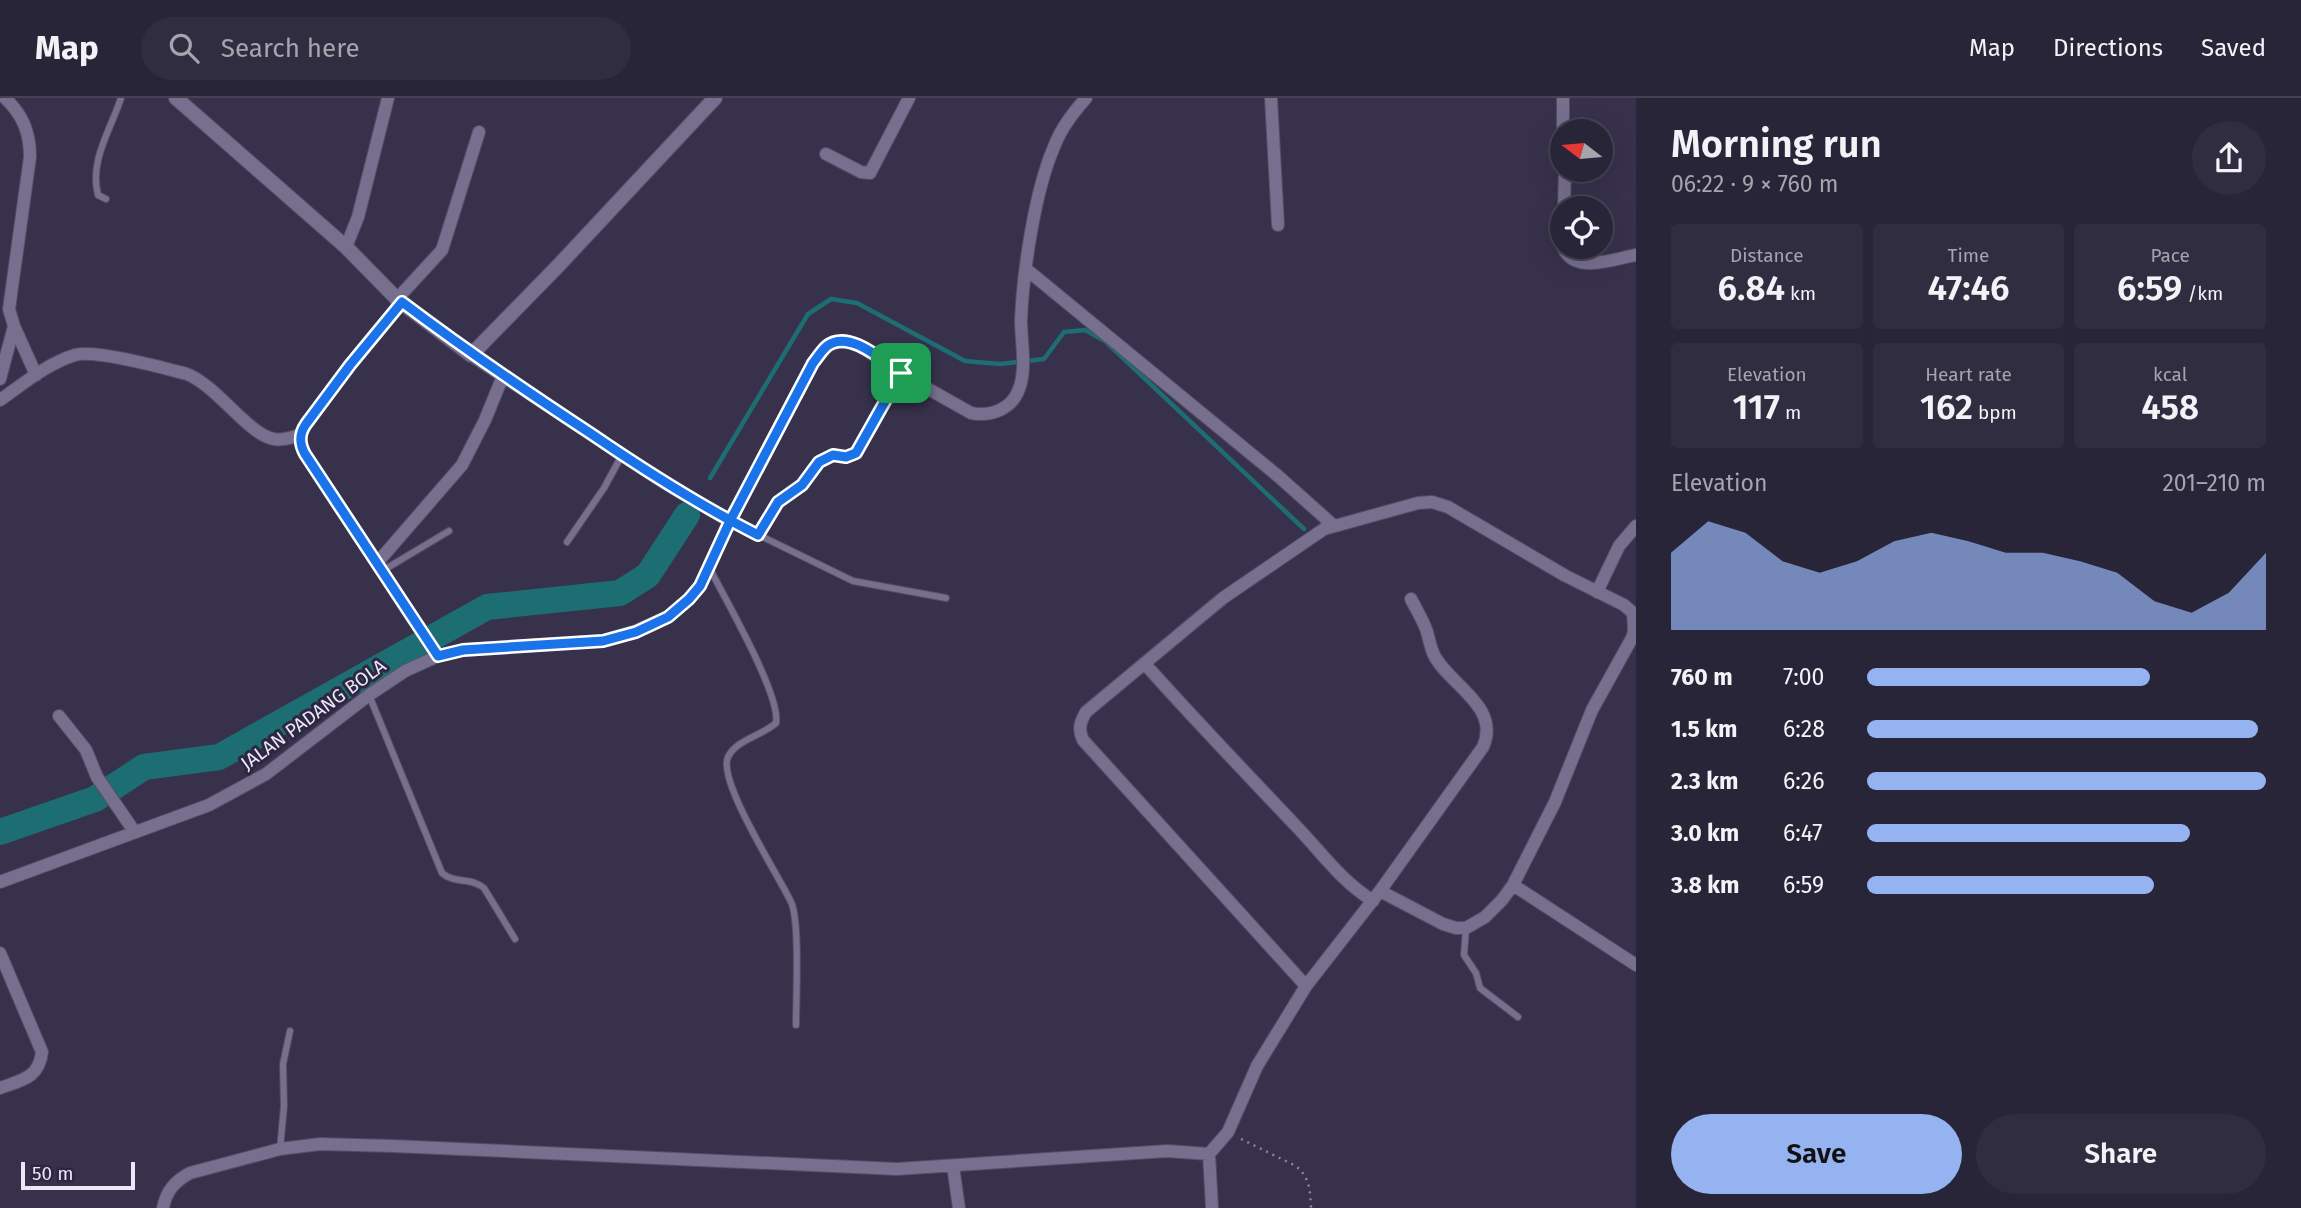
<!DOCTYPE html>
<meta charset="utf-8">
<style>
:root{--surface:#292539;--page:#312d41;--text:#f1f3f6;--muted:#a5a5ae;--line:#454253;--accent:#95b2f1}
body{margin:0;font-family:"Fira Sans",sans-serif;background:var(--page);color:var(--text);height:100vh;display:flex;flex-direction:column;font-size:26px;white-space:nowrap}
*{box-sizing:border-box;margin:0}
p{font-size:23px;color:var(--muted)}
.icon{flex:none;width:38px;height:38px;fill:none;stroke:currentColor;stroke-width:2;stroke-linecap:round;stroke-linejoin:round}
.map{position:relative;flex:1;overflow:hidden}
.panel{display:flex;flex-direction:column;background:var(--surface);width:665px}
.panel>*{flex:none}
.needle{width:46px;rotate:286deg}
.tools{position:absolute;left:1550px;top:21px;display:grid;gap:14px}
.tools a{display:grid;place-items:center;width:63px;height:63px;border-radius:50%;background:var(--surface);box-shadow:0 7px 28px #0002,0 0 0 2px var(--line);font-size:35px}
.scale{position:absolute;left:21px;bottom:18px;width:114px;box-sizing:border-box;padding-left:7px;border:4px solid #ebe7f9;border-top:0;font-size:19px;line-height:24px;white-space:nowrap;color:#ebe7f9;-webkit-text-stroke:5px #2d2741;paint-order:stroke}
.pin{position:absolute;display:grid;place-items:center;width:60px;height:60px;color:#fff;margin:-30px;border-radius:14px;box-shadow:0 4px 10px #0006}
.round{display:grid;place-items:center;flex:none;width:74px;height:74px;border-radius:37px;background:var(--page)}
.head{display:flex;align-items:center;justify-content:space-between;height:119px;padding:0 35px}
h1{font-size:38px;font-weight:600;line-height:52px}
.figures{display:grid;grid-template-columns:repeat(3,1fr);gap:10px;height:119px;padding:7px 35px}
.figures div{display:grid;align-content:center;border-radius:7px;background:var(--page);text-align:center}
.figures b{font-size:35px;font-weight:600}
.figures small{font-size:19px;font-weight:400}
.figures p{font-size:19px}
.chart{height:196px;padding:14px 35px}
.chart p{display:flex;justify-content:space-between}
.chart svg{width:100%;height:126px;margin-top:7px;fill:var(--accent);opacity:.7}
.button{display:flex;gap:14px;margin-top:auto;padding:14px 35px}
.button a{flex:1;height:80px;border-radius:42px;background:var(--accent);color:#111;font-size:28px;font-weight:600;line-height:80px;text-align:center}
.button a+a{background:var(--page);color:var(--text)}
ul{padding:0 35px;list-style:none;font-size:23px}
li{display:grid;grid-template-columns:112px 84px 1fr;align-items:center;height:52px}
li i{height:18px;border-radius:9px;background:var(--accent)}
header{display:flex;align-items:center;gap:42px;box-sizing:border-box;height:98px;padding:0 35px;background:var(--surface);border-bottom:2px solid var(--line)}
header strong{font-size:33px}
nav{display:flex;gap:38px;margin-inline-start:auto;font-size:24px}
.search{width:490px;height:63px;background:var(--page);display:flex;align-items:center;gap:18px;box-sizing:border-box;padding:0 24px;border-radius:38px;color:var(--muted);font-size:26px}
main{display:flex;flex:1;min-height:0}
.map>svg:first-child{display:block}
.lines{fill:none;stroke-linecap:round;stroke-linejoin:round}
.stream{stroke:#1d6e73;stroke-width:4.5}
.river{stroke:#1d6e73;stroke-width:26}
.service-casing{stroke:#544e65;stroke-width:8}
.minor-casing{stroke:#544e65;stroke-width:14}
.tertiary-casing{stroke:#544e65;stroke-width:16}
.path{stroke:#8c879e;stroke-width:2.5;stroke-dasharray:2 5;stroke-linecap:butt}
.service{stroke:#766f8e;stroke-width:6}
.minor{stroke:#766f8e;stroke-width:12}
.tertiary{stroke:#766f8e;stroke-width:14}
.route-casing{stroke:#fff;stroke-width:14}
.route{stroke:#1a73e8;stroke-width:9}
.labels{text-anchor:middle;stroke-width:6;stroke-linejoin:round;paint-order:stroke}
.street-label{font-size:19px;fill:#ebe7f9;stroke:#2d2741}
</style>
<header>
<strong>Map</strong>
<div class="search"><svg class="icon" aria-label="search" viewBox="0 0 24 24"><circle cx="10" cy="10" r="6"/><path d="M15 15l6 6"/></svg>Search here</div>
<nav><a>Map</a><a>Directions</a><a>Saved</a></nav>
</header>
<main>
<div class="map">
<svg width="1636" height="1110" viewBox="0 0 1636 1110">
<rect width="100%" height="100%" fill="#37314c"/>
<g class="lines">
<path class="stream" d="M710,380L808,216L831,201L857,205L965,263L1000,266L1044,261L1064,234L1085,232L1105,243L1304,431"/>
<path class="river" d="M0,734L95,701L144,669L219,659L487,509L620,495L648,477L687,417"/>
<defs>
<path id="service" d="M106,101L98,97C89,63 111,31 121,0
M730,423L853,483L946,500
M758,437L778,404L802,387L819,364L833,357L846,359L856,355L901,275
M567,444L604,390L622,357
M710,471C725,501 781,597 776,625C763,637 736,642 728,659C717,683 779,778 791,804C800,822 796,902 796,927
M382,473L449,433
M369,597L442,775C454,786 471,779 484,790L515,841
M1466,830L1464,857L1476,875L1480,890L1518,919
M280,1051L284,1008L283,966L290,933"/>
<path id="minor" d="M5,0C23,17 30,35 30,59L9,211L14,228L36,277
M1271,0L1278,127
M1563,0V33
M826,56L861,74L870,75L909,0
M1564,110L1565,72
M1563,123V149
M346,149L358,119L388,0
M1563,149C1574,177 1613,161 1636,157
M1026,171L1278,378L1333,427
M397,201L442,152L479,34
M402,204L350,267L306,326C299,336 299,346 305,356L438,558
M471,257L663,384L730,423
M0,281L14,228
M0,302C23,286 48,265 75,257C95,251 164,270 187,276C217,288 250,338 274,341C282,343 292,339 300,337
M377,465L462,367L485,322L503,278
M1597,494L1619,448L1636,428
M1145,566C1194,621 1245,674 1296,728C1323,756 1339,781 1373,803
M59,618L86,652L97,679L134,733
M0,784L209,707L266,676L369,597L405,573L438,558L463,552L603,543L636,533L668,519L689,501L700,488L730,423L813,265L828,247L843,243L860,248L916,284L971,315C991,319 1012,311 1019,291C1027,270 1021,244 1021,222C1023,174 1035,92 1054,49C1061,30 1073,15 1086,0
M1513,787L1636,867
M0,855L42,954C39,980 22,982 0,990
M1306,888L1083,642C1078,631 1080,624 1086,614L1223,500L1324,431L1418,405L1432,404L1448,409L1564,477L1624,507L1633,515L1634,533L1632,540L1592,612L1555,704L1513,787L1502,802L1485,819L1466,830H1456L1443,826L1380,793
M953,1068L959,1110
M163,1110C166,1093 175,1083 190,1075L280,1051L320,1046L393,1048L897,1071L1167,1053L1209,1056
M1212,1110L1209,1056L1228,1034L1257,968L1306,888L1380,793L1483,649C1501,608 1449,587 1434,557C1430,549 1429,539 1426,531C1422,520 1416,511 1411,501"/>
<path id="tertiary" d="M176,0L346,149L397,201L471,257L558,168L715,0"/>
</defs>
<use href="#service" class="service-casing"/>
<use href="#minor" class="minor-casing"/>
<use href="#tertiary" class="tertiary-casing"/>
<path class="path" d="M1241,1041L1296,1068C1310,1080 1310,1092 1311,1110"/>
<use href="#service" class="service"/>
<use href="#minor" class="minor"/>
<use href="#tertiary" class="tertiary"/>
</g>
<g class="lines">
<defs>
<path id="route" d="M901,275L856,355L846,359L833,357L819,364L802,387L778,404L758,437C699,407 644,372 590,335C526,293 463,250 402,204L350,267L306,326C299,336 299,345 305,356L438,558L463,552L603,543L636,534L668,519L689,501L700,488L730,423L813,265C817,260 822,252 827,248C849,231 883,263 901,275"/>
</defs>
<use href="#route" class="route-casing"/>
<use href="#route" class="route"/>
</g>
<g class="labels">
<g class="street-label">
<text transform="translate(313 616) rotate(-36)" y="7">JALAN PADANG BOLA</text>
</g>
</g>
</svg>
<div class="tools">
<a><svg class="needle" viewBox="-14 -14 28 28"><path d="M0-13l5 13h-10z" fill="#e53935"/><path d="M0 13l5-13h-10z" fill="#a5a5ae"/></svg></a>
<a><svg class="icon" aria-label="locate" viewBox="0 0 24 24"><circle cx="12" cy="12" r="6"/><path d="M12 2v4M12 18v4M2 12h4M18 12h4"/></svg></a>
</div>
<div class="scale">50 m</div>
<div class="pin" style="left:901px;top:275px;background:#1e9e55"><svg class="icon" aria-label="arrive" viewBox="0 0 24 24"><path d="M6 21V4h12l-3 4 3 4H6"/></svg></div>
</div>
<section class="panel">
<div class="head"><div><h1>Morning run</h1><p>06:22 · 9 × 760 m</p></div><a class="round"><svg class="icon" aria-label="share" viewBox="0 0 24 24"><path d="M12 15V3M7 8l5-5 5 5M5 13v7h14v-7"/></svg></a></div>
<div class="figures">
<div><p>Distance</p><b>6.84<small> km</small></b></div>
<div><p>Time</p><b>47:46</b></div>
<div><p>Pace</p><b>6:59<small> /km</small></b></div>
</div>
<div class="figures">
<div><p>Elevation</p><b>117<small> m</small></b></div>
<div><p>Heart rate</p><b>162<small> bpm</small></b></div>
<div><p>kcal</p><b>458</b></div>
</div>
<div class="chart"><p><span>Elevation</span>201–210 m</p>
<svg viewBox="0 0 160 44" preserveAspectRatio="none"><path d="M0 44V17L10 6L20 10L30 20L40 24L50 20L60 13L70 10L80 13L90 17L100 17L110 20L120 24L130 34L140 38L150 31L160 17V44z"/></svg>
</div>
<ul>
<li><b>760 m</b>7:00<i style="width:71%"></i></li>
<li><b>1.5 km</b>6:28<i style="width:98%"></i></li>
<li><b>2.3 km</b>6:26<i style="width:100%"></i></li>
<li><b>3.0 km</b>6:47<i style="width:81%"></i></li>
<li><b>3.8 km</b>6:59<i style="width:72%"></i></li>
</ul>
<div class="button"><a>Save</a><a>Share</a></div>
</section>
</main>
